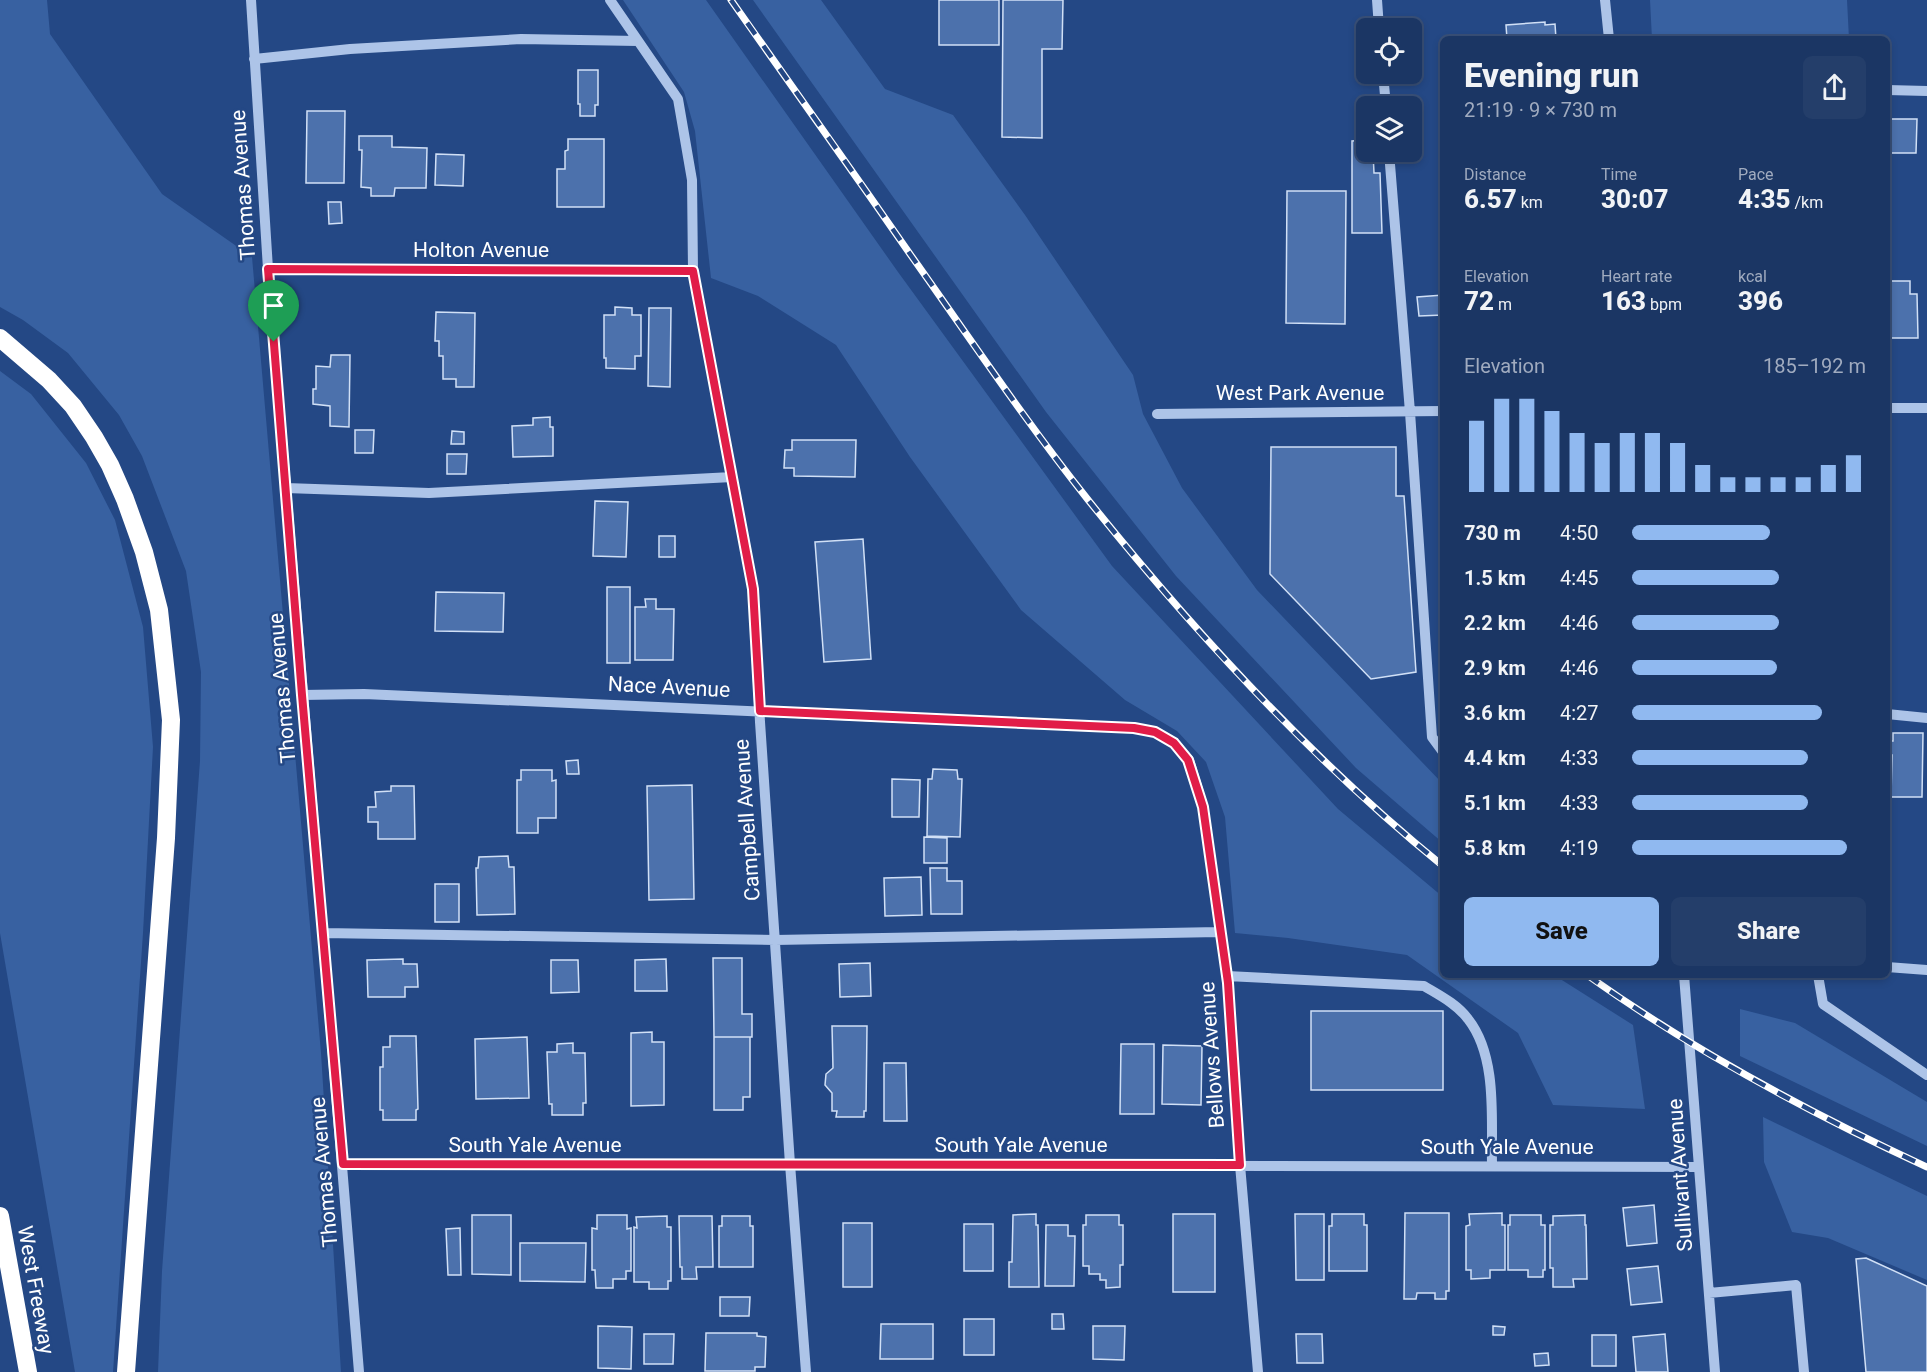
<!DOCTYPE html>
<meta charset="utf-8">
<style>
:root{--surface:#1b3664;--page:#243e6a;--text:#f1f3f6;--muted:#a0abbf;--line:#395078;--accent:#90b9f0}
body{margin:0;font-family:Roboto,sans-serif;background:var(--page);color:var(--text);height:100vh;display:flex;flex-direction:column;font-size:22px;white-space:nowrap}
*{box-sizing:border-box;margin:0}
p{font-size:20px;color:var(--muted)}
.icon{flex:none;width:33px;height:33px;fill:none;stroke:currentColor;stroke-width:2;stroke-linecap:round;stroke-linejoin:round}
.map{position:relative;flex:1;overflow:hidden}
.side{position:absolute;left:1440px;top:36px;width:450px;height:942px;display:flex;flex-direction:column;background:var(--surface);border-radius:9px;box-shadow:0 3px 9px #0003,0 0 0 2px var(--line)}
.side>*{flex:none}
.controls{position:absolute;left:1356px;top:18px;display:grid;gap:12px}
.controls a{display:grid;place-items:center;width:66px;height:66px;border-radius:9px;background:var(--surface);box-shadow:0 3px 9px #0003,0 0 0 2px var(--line);font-size:30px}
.pin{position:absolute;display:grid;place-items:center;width:51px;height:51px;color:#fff;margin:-62px -26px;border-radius:50% 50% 50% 0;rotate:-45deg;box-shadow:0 0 6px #0007}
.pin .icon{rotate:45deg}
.round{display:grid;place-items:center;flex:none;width:63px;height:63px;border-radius:9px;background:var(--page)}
.headline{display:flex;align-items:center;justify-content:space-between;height:102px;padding:0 24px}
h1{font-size:33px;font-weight:800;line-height:45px}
.metrics{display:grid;grid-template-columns:repeat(3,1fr);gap:9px;height:102px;padding:6px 24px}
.metrics div{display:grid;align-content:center}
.metrics b{font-size:26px;font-weight:800}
.metrics small{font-size:16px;font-weight:400}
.metrics p{font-size:16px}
.chart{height:168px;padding:12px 24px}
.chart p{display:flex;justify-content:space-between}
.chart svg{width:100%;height:108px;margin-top:6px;stroke:var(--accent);stroke-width:6}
.action{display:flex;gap:12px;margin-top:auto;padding:12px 24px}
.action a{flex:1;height:69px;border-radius:9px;background:var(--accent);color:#111;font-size:24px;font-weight:800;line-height:69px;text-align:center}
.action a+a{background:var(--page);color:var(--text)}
ul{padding:0 24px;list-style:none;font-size:20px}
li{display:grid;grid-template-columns:96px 72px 1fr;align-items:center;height:45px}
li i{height:15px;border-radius:8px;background:var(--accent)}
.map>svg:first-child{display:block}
.green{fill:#3861a1}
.building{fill:#4c71ac;stroke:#d1e0f6;stroke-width:1.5}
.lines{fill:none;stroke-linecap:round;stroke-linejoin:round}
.minor{stroke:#adc4e8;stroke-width:10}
.highway{stroke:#fff;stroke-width:18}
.rail-casing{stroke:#fff;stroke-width:7}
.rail{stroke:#244885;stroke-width:4.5;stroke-dasharray:14;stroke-linecap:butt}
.route-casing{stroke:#fff;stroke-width:12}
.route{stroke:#e11d48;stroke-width:8}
.labels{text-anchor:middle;stroke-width:5;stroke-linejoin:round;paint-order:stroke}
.street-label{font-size:21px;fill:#fff;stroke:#244885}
</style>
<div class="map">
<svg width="1927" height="1372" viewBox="0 0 1927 1372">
<rect width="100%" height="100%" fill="#244885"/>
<path class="green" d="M0,0H47L50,34L162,194L252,257L321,1053L341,1372H158L162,1271L200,761L201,672L186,571L142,456L119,415L68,353L23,320L0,307Z
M623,0H706L898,272L1112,566L1338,809L1443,897V975H1554L1633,1025L1645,1109L1553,1105L1518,1033L1407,955L1288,938L1235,933L1225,817L1206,762L1177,731L1125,700L1021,610L910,457L836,345L758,296L711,278L695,131L684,92Z
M753,0H821L885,89L953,115L1025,215L1133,375L1143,414L1182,488L1257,590L1443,784V843L1356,768L1176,576L1046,412Z
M1650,0H1847L1849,39H1652Z
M0,371L31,394L86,463L115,520L143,627L153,747L143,933L113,1372H75L0,933Z
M1740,1009L1795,1023L1927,1102V1146L1740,1056Z
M1763,1117L1927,1196V1280L1828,1238L1792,1232L1764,1162Z"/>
<path class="building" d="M939,0H999V45H939Z
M1003,0H1063L1062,49H1042V138L1002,137Z
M1545,22V25L1555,24L1556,39H1507L1506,25Z
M578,70H598V105H595V116H580V104H578Z
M307,111H345L344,183H306Z
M1887,119H1917L1916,153H1887Z
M359,136H392V147L427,148L426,188H395L394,196H371V188L361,187L362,150H359Z
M568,139H604V207H557V169H565V151L568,150Z
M1366,140V152H1373L1374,173H1380L1382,233H1352V141Z
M436,154L464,155L463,186L435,185Z
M1287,191H1346L1345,324L1286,323Z
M328,202H341L342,223L329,224Z
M1887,281H1910V294H1917L1918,338H1887Z
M1443,295V315L1419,316L1417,297Z
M615,307L632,308V315H641V356H635V369L606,368V358H604V315H615Z
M649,308H671L670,387L648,386Z
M436,312L475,313L474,387H456V379H443V356H439V341H435Z
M331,355H350L349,427L330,426V406L313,404V389H316V366L330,367Z
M550,417V427H553V456L513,457L512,426L533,425V418Z
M355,430H374L373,453H355Z
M452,431L464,432V444H451Z
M792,440H856L855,477L794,476V468H784L785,450H792Z
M1271,447H1396V496H1404L1416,672L1371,679L1270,574Z
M447,454H467L466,474H447Z
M595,501L628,502L626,557L593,556Z
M659,536H675V557H659Z
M863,539L871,659L824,662L815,542Z
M607,587H630V663H607Z
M436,592L504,593L503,632L435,631Z
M645,599H656V609H674L673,660H635V607H646Z
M1893,733H1923L1922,797H1891L1892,755H1887V741H1893Z
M578,760L579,774H567L566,761Z
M933,769L957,770L958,779H962L960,837L927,836L928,779H932Z
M521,770H552V781L556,780V818H538V833H517V780H521Z
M892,779L920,780L919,817H892Z
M692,785L694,899L649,900L647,786Z
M391,786H414L415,839H378V822H368V807H376L375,792L391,791Z
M924,837L947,838V863H924Z
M508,856L509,867H514L515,914L477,915L476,868H478L479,857Z
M930,868H947V881H962V914H931Z
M921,877L922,915L885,916L884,878Z
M435,884H459V922H435Z
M713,958H742V1014H752V1037H714Z
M403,959V964H417L418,987H405V997H368L367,960Z
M666,959L667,991H635V960Z
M551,960H578L579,992L551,993Z
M870,963L871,996L840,997L839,964Z
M1311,1011H1443V1090H1311Z
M832,1026H867L866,1111H864V1117H836L837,1111H832V1093L825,1085L826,1074L833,1068Z
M652,1032V1042H664V1105L631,1106V1033Z
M390,1036H416L418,1109L416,1110V1120H383V1110H380V1067H383V1047H390Z
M527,1037L529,1098L476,1099L475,1039Z
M714,1037H750V1097H743V1110H714Z
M573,1043V1053H585L586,1103H583V1115H552V1104H549L547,1052H557V1044Z
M1121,1044H1154V1114H1120Z
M1163,1045L1202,1046L1201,1105L1162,1104Z
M884,1063H906L907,1121H884Z
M1654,1205L1657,1243L1627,1246L1623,1208Z
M1405,1213H1449V1291H1446V1299H1435V1293H1417L1416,1299H1404Z
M1502,1213V1225H1505V1270H1490V1278L1471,1279V1270H1466V1226L1470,1225L1469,1214Z
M1036,1214V1225H1038L1039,1287H1009V1262H1012L1013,1215Z
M1173,1214H1215V1292H1173Z
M1295,1214H1324V1280H1296Z
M1332,1214H1364V1225H1367V1271H1329V1226H1332Z
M472,1215H511V1275L472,1274Z
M597,1215H627V1229L631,1228V1271H626V1279H613V1288H596L595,1270H592V1228L597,1229Z
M1086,1215H1119V1225H1123V1265H1120V1287L1106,1288V1280H1100V1274H1089V1266H1083V1225H1086Z
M1510,1215H1541V1225H1545V1270H1543V1277H1528V1270H1508V1225H1510Z
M1585,1215V1225H1586L1587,1279H1573L1574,1287H1553V1268H1550V1225H1553V1216Z
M667,1216V1227H671V1281H668V1289H649V1282H634V1227L637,1228L636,1217Z
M679,1216H712L713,1267H696L697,1279H682V1267H680Z
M722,1216H750V1226H753V1267H719V1226H722Z
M843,1223H872V1287H843Z
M964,1224H993V1271H964Z
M1046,1225H1068V1236H1075L1074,1286H1045Z
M460,1228L461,1275H448L446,1229Z
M520,1243H586L585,1282L520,1281Z
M1866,1258L1927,1286V1372H1866L1856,1259Z
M1658,1266L1662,1302L1631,1305L1627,1269Z
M720,1297H750L749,1316H720Z
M1052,1314H1063L1064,1329H1052Z
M964,1319H994V1355H964Z
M881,1324H933V1359H880Z
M598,1326L632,1327L631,1369L598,1368Z
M1093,1326H1125L1124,1360L1093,1359Z
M1493,1326L1505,1327L1504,1335H1493Z
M706,1333H757V1336L766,1337L765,1367H755V1371H705Z
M644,1334H674L673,1364H644Z
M1296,1334H1322L1323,1363H1297Z
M1665,1334L1668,1372H1636L1633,1337Z
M1592,1335H1616V1366H1592Z
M1548,1353L1549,1365L1535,1366L1534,1354Z"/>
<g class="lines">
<path class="minor" d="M251,0L268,269L359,1372
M610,0L678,99L692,180L693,271L753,589L760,722L790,1164L806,1372
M1377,0L1379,28
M1605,0L1609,39
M254,59L350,49L521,39L638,41
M1383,74L1386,106
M1887,90L1927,91
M1389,152L1410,412L1432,737L1443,752
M268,269L693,271
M1887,408H1927
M1157,414L1443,411
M286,488L429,493L732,477
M302,695L364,694L1134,728L1155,732L1174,743L1189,760L1203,806L1228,983L1240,1165L1258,1372
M1887,714L1927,718
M323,933L775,940L1219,932
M1887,967L1927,970
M1684,975L1715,1372
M1818,975L1823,1004L1927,1075
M1227,976L1424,986C1439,995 1457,1004 1468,1019C1498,1057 1491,1120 1492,1166
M343,1164L1699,1167
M1709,1293L1796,1285L1804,1372"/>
<path class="highway" d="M0,338L49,380L73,406L94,437L110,465L125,499L144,552L159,610L171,720L166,838L126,1372
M0,1216L28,1372"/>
<defs>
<path id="rail" d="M731,0C791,85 851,169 910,254C969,337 1026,422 1089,501C1195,633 1311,759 1443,866
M1587,975C1694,1051 1808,1112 1927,1167"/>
</defs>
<use href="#rail" class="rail-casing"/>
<use href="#rail" class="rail"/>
</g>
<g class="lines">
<defs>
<path id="route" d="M268,269L693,271L753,589L760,711L1134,728L1155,732L1174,743L1188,760L1203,807L1228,983L1240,1165L343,1164L302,695Z"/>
</defs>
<use href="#route" class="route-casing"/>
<use href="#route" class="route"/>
</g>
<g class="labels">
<g class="street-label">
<text transform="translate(243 185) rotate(-94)" y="7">Thomas Avenue</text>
<text x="481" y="257">Holton Avenue</text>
<text x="1300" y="400">West Park Avenue</text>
<text transform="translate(669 687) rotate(3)" y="7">Nace Avenue</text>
<text transform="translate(282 688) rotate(-95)" y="7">Thomas Avenue</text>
<text transform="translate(747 820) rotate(-94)" y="7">Campbell Avenue</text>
<text transform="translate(1212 1055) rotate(-94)" y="7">Bellows Avenue</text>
<text x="535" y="1152">South Yale Avenue</text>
<text x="1021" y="1152">South Yale Avenue</text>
<text x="1507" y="1154">South Yale Avenue</text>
<text transform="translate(324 1172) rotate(-95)" y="7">Thomas Avenue</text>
<text transform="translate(1680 1175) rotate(-94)" y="7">Sullivant Avenue</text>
<text transform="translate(36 1290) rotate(80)" y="7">West Freeway</text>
</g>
</g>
</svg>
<div class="controls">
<a><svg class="icon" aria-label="locate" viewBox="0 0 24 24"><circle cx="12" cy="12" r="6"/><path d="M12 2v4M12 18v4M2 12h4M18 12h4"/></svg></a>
<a><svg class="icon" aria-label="layers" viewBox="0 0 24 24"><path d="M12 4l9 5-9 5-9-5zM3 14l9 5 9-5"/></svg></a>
</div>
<div class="pin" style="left:274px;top:342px;background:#1e9e55"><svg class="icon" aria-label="arrive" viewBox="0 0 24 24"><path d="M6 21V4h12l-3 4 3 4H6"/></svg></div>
<section class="side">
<div class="headline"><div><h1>Evening run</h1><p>21:19 · 9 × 730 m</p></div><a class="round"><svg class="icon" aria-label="share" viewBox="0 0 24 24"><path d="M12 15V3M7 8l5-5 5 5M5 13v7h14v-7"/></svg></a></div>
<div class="metrics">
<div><p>Distance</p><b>6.57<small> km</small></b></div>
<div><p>Time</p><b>30:07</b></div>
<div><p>Pace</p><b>4:35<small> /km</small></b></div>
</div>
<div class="metrics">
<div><p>Elevation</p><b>72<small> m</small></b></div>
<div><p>Heart rate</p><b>163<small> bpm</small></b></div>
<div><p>kcal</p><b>396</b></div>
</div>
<div class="chart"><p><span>Elevation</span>185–192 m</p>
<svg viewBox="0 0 160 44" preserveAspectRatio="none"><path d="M5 44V15M15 44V6M25 44V6M35 44V11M45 44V20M55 44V24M65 44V20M75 44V20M85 44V24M95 44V33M105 44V38M115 44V38M125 44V38M135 44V38M145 44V33M155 44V29"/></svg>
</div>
<ul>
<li><b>730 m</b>4:50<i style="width:59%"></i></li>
<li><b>1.5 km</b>4:45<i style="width:63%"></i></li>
<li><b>2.2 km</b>4:46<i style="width:63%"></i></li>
<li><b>2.9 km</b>4:46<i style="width:62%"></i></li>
<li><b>3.6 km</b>4:27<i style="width:81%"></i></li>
<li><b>4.4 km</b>4:33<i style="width:75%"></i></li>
<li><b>5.1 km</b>4:33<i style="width:75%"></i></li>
<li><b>5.8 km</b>4:19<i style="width:92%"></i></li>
</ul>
<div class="action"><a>Save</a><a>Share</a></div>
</section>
</div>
